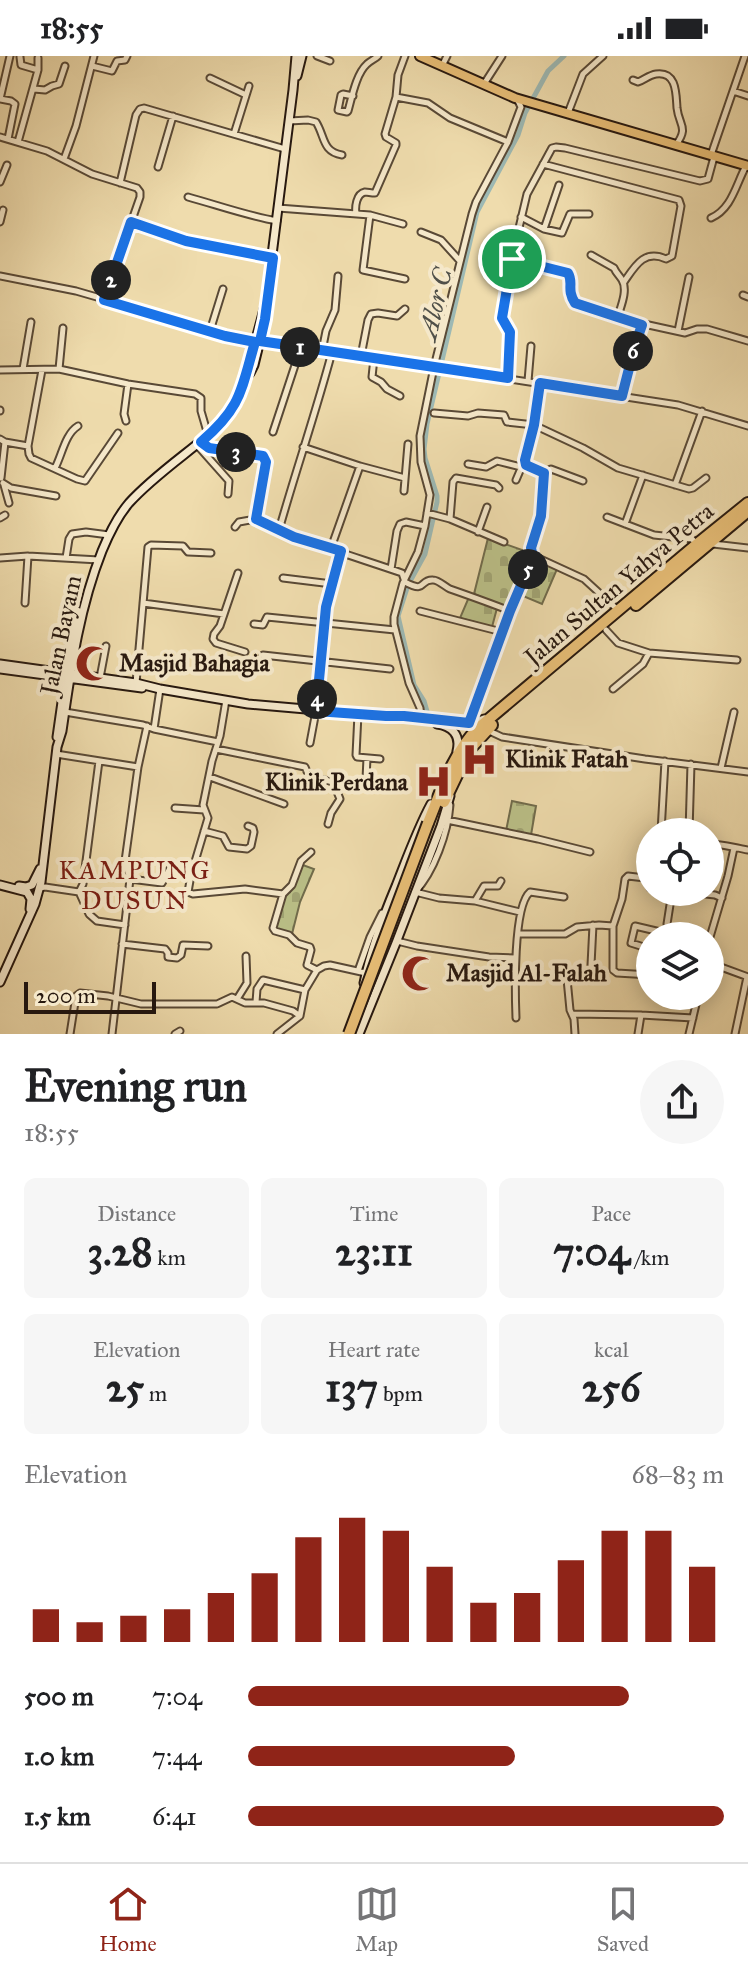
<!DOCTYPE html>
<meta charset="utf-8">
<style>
:root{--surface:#fff;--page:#f6f6f6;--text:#202124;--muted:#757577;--line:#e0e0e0;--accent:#8f2418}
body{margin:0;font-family:"IM FELL Great Primer",serif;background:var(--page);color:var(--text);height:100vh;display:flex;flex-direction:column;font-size:30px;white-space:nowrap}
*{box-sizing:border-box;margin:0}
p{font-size:26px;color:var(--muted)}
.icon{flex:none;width:44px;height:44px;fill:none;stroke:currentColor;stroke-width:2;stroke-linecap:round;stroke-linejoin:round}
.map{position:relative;height:978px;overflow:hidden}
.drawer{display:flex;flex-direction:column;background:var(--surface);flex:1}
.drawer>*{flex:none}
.controls{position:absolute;left:636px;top:762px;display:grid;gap:16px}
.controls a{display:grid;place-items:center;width:88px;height:88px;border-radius:50%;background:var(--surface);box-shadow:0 4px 20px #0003;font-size:40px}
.scale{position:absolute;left:24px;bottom:20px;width:132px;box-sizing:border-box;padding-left:8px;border:4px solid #27180f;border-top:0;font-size:22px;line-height:28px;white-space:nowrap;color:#27180f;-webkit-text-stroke:6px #f5e8ca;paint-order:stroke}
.pin{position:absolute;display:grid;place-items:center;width:68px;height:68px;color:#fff;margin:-34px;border:4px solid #fff;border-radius:50%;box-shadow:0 2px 8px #0007}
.km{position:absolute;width:40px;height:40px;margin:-20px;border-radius:50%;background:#222;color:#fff;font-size:22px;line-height:40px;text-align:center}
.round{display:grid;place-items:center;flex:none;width:84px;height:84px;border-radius:42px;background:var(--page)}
.summary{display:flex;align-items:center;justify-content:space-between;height:136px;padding:0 24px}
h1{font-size:44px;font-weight:800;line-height:60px}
.figures{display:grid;grid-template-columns:repeat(3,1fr);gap:12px;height:136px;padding:8px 24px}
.figures div{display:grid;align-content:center;border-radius:12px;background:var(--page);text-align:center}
.figures b{font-size:40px;font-weight:800}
.figures small{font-size:22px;font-weight:400}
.figures p{font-size:22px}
.chart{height:224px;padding:16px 24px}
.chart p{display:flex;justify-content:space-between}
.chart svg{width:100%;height:144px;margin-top:8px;stroke:var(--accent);stroke-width:6}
ul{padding:0 24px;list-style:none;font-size:26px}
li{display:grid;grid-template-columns:128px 96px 1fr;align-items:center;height:60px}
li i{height:20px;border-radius:10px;background:var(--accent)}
.status{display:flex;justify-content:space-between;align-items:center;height:56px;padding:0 40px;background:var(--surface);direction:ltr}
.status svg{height:22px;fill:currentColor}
.menu{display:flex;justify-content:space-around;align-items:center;height:112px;border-top:2px solid var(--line);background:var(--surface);font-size:22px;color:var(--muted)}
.menu a{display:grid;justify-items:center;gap:4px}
.menu .current{color:var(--accent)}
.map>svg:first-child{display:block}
.cemetery{fill:url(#cemetery-stones);stroke:#716c4c;stroke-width:2}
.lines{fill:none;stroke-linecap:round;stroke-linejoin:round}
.canal{stroke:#9db9b4;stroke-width:5}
.street-casing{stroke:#594936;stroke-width:9}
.secondary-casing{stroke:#27180f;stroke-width:11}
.primary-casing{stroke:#27180f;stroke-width:12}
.highway-casing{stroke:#27180f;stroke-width:14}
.street{stroke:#f5e8ca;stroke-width:5}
.secondary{stroke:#f5e8ca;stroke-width:7}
.primary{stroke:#e8be76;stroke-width:8}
.highway{stroke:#e8be76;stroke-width:10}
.highway-bridge-casing{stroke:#27180f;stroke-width:14;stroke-linecap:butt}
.highway-bridge{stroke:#e8be76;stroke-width:10}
.route-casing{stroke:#fff;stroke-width:16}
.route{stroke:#1a73e8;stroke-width:10}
.labels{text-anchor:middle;stroke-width:8;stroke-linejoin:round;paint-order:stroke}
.street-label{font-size:24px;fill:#27180f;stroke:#f5e8ca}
.poi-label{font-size:24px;font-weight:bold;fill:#27180f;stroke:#f5e8ca;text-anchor:start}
.water-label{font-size:26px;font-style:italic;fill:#505049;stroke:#f5e8ca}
.neighbourhood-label{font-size:26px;letter-spacing:2px;fill:#7a1f14;stroke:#f5e8ca}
</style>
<div class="status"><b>18:55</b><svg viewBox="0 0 49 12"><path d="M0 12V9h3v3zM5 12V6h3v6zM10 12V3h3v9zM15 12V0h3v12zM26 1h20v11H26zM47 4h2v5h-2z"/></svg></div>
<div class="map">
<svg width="748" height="978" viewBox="0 0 748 978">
<defs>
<pattern id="cemetery-stones" width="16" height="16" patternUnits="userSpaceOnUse" patternTransform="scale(2)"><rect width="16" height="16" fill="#bbc088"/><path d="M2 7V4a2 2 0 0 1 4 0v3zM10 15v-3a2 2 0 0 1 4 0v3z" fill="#a1a474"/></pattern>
</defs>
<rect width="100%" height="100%" fill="#efdcad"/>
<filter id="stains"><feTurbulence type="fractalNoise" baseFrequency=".0025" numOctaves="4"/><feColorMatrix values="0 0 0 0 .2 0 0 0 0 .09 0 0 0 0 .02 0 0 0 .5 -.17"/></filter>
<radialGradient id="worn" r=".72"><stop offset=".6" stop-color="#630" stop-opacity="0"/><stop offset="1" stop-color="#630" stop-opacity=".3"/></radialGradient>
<path class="cemetery" d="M488,482L528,496L509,549L504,551L474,538Z
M538,505L557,513L542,548L523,540Z
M469,541L497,552L492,571L460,562Z
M512,745L536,750L531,779L506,775Z
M300,808L314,813L300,846L292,878L276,874L275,870L286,835L290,836Z"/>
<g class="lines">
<path class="canal" d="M428,659L424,645L414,629L398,560L408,529L425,498L437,446V440L425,402L424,393L427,368L477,156L518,79L525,57L548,15L564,0"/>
<defs>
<path id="street" d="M317,0L330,5
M92,10L112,15L117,5L125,4L127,0
M442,10L447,0
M38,14V2
M210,22L246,39
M633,24L638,26C644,24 649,19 656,18C677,15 676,38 677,52C679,70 689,71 676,89
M484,28L502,0
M34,33L45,34L52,30L59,28L65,10
M733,35L748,40
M353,40L343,38L341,39L338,54L347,56L348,55C352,41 356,18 367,8C370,5 375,3 378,0
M396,41L428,47L450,62L508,86
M0,43L11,45L15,48L8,83
M0,43L10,0
M568,57L583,18L603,0
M289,65L308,64L316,66C325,80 322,96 342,99
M234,78L249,30
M0,81L47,95L92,118L137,132L140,136V141L104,244
M18,86L38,14L21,9L20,1
M711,99L745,0
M64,103L76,70L94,0
M543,108L679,144L681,150L672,200L666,203C644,193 635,210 624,226
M158,111L173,60
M0,126L7,109
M120,127L136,59L140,53L144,52L285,93
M188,141C217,149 248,160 277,165
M278,152L370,159L403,168
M356,158C355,151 356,138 365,136C368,136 371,137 375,137L396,89V87L386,81L385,78L396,41L398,19L405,0
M370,159L363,214L405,223
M521,161L544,173L562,177L570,158H589
M711,162C732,153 736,128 746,110
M0,166L3,154
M131,166L186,185L273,202
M544,173L559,129
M421,176L441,184L460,205
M591,199L614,212C616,217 620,220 622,224C628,234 621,250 618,260
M512,203L568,217C574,227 566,233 575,247L642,269
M0,220L76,235L249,285H264L678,349L748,370
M743,239L748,241
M210,275L223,233
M678,275L689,221
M322,295L326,275L335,254L338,220
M361,300L368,264L371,258L378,257L397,260L405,253
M374,302L372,321L381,326L387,333L400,340
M23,313L31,266
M59,313L63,272
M0,314L59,313L128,328L195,338L201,342V355L208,379
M42,314L28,390L29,398L31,402L77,423L85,425L118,377
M508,322L510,276L502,262L509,214L527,138L552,92L556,91L565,92L700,125L708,123L714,101
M528,325L531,290
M622,340L635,289L644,268L685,277L697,273H707L748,285
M0,355V354
M434,357L468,360L478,357L504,359L507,366L534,369L583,392L618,412L689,433L693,432L706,422
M126,365L124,358L128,328
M273,376L301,291
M0,383L5,386L28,390
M201,386L209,392L265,401L266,406L256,463
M197,389L229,425L228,438
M303,391L360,410L405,422
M468,408L486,411L497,405L521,411
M55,412C62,399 65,378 78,370
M544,417L551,413L583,425
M1,422L5,386
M516,424L522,410
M3,427L11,432L56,440
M4,429L9,447
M675,429L702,355
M404,435L408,388
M427,457L450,463L504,486
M607,461L654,479L692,483L696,487
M0,462L5,459
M256,463C303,486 353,500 402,517L405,526C427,538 419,523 433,524C439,524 445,531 450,533C470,540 490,547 510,555
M450,463L453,426L456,422L496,429L499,432
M625,468L643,419
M235,471L239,466L256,463
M279,474C296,414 316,356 332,296
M478,476L487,451
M713,488L748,492
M331,492L360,410
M533,501L531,492L541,460L544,417L526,409L525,404L534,369L540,327
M0,502L28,500L99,504
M66,502L69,483L72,478L86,476L109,479
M391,513L397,475L400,468L406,466L425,470
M238,517L220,570L214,578L213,583L216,587L245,596
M283,522L332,528
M25,547L28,500
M143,547L224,558
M420,555L502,576
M254,568L263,569L267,561L395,574
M606,574L618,587L649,597L737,604
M263,599L390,613
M100,622L106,590
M136,627L148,491L151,489L183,490L188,496L211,497
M613,633L643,608L649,597
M226,644L220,680L212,705L203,749L208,762L191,819L188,836L193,838L245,833L283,838
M65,656L143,669L154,673L218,686
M358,658L356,699L357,701L380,703
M421,661L420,652L409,627L394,568V561L403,527L418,496L425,470L430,439L421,406L420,380L434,311L472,158L476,146L508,86L521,51L518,45
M470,666L510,555L534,500L584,523L619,555
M154,673L160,633
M487,674L502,681L645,703L748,716
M310,687L316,655L326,551L341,495
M216,693L305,711L309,720L333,726L340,743L331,757L328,768
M56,698L138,711
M367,702L366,723L385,726
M721,712L734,656
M210,721L284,748
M450,749C448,776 434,816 415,836L439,842L475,845L520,856
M175,752L204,754
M447,764L538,783L590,796
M204,775L223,780L229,791L247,793L251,790L254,776L253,772L248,770
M661,776L665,705
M689,776L691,708
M710,788C723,788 735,792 748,794
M311,796L301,805L292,829L283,838L273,872L275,875L289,879L297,887L310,891L311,894L307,909L317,914
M645,822L647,788H650
M130,823L162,827L169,814L191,819
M40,832L45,831L79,836L89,858L97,865L125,869
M650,832L645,822L628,820L625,823L622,843L613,870V914L617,917L650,919
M79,836L83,828L99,705
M687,836L715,839L722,842
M475,845L484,830H498L501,825
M519,878H565L577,871L599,869L613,870
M669,879L667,868L672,836
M710,881L728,820L734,792
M397,885L417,890L489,901L515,902
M122,888L165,893L168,897V901L177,902L181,899L183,889L208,890
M650,893L631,887L635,870L669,878
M710,907L748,921
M591,909L593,869
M317,914L324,910L330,909L366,917
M358,915L370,881L382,857
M567,923L570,954L574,963L575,978
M237,943L247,927L246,900
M256,946L257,933L263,924L305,934
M572,958L641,959L693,962
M516,962C515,937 513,850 530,836L564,841
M70,978L76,940L80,937L108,940L141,948H217L232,941L245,947H264L293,955L300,960
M112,978L130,823L125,805L138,711L147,670
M175,978L180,975
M277,978L300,960L305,934L317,914
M638,978L641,959
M689,978L698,940
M735,978L747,921"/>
<path id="secondary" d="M297,20L302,0
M250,317L254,309L264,268
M0,608L136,627L160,633L248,648L386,660H404L469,667L477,666L484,663
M0,613L142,632
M437,668C452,670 461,679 457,695
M57,681L72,576L77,555
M0,829L27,836L31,843L30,853
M19,830L26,831L32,829L40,813
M0,926L35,848L41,826L57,691L62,675C71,613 79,553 102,495C109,478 117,461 129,447C156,417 193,394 222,367L232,355L244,328L266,246L293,34L296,0
M364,927C371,893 383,861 396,830C407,802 417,774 431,748
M359,978L396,887L441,770L450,740"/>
<path id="primary" d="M420,0L515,42L748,110"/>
<path id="highway" d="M636,549L748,455
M444,746L469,694L492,669
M428,767C441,735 452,699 477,673L697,488L748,447"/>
</defs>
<use href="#street" class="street-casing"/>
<use href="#secondary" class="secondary-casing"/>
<use href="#primary" class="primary-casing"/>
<use href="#highway" class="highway-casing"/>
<use href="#street" class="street"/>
<use href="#secondary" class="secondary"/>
<use href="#primary" class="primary"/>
<use href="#highway" class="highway"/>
<defs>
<path id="highway-bridge" d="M349,978L428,767"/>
</defs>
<use href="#highway-bridge" class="highway-bridge-casing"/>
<use href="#highway-bridge" class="highway-bridge"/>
</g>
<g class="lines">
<defs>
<path id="route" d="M131,166L186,185L273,202L265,263L260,285L508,322L510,276L502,262L512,203L568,217C574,227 566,233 575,247L642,269L635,289L622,340L540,327L534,369L525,404L526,409L544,417L541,460L531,492L533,501L510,555L469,667L404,660H386L316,655L326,551L341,495L294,481L256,463L266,406L263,400L209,392L201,386C242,351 241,334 255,286L225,280L104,244Z"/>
</defs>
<use href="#route" class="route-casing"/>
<use href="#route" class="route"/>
</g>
<defs>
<symbol id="mosque-bare" viewBox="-9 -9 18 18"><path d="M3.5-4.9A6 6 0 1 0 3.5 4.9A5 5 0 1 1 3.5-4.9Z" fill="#8f2418" stroke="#f5e8ca" stroke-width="2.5" paint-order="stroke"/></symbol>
<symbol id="hospital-bare" viewBox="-9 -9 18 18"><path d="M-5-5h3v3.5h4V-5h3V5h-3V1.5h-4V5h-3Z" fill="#8f2418" stroke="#f5e8ca" stroke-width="2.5" paint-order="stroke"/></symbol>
</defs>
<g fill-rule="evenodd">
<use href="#mosque-bare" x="68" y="582" width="51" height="51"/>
<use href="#hospital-bare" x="454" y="678" width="51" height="51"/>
<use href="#hospital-bare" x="408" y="700" width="51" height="51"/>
<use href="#mosque-bare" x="394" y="892" width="51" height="51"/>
</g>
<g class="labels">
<g class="street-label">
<text transform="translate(619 528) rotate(-40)" y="8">Jalan Sultan Yahya Petra</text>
<text transform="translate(61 579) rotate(-78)" y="8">Jalan Bayam</text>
</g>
<g class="poi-label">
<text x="119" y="615">Masjid Bahagia</text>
<text x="505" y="711">Klinik Fatah</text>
<text x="408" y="734" text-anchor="end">Klinik Perdana</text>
<text x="446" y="925">Masjid Al-Falah</text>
</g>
<g class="water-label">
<text transform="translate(435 248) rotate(-77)" y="9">Alor C</text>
</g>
<g class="neighbourhood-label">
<text x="135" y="823">KAMPUNG<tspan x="135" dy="30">DUSUN</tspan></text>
</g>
</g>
<rect width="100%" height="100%" filter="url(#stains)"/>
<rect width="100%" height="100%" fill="url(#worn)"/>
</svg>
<div class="controls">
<a><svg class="icon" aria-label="locate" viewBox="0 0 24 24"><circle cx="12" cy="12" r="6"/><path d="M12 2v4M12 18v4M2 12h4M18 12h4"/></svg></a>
<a><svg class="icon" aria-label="layers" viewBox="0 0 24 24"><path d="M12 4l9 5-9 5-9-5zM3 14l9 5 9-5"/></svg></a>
</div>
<div class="scale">200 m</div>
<div class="pin" style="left:512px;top:203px;background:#1e9e55"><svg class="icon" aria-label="arrive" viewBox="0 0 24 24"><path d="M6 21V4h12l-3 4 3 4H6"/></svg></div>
<b class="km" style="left:300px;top:291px">1</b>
<b class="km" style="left:111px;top:224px">2</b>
<b class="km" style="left:236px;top:396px">3</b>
<b class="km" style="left:317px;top:643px">4</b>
<b class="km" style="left:528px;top:513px">5</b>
<b class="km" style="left:633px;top:295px">6</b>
</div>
<section class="drawer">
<div class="summary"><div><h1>Evening run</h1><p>18:55</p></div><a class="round"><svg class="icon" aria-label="share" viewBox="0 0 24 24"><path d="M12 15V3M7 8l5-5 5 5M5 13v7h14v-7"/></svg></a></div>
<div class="figures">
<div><p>Distance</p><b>3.28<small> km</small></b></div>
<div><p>Time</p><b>23:11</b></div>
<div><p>Pace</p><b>7:04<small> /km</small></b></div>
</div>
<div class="figures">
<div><p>Elevation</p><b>25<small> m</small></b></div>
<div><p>Heart rate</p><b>137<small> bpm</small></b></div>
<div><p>kcal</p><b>256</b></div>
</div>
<div class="chart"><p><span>Elevation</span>68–83 m</p>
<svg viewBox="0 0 160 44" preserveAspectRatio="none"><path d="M5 44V34M15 44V38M25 44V36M35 44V34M45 44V29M55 44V23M65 44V12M75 44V6M85 44V10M95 44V21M105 44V32M115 44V29M125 44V19M135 44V10M145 44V10M155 44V21"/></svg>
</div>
<ul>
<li><b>500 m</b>7:04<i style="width:80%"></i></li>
<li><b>1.0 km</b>7:44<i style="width:56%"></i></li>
<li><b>1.5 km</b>6:41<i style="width:100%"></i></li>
</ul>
</section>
<nav class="menu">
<a class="current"><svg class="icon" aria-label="home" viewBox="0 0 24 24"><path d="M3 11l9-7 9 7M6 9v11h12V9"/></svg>Home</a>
<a><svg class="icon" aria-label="map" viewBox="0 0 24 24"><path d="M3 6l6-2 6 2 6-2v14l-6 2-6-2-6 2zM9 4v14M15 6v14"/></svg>Map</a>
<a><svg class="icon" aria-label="saved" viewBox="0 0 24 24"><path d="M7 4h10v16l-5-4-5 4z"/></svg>Saved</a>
</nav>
